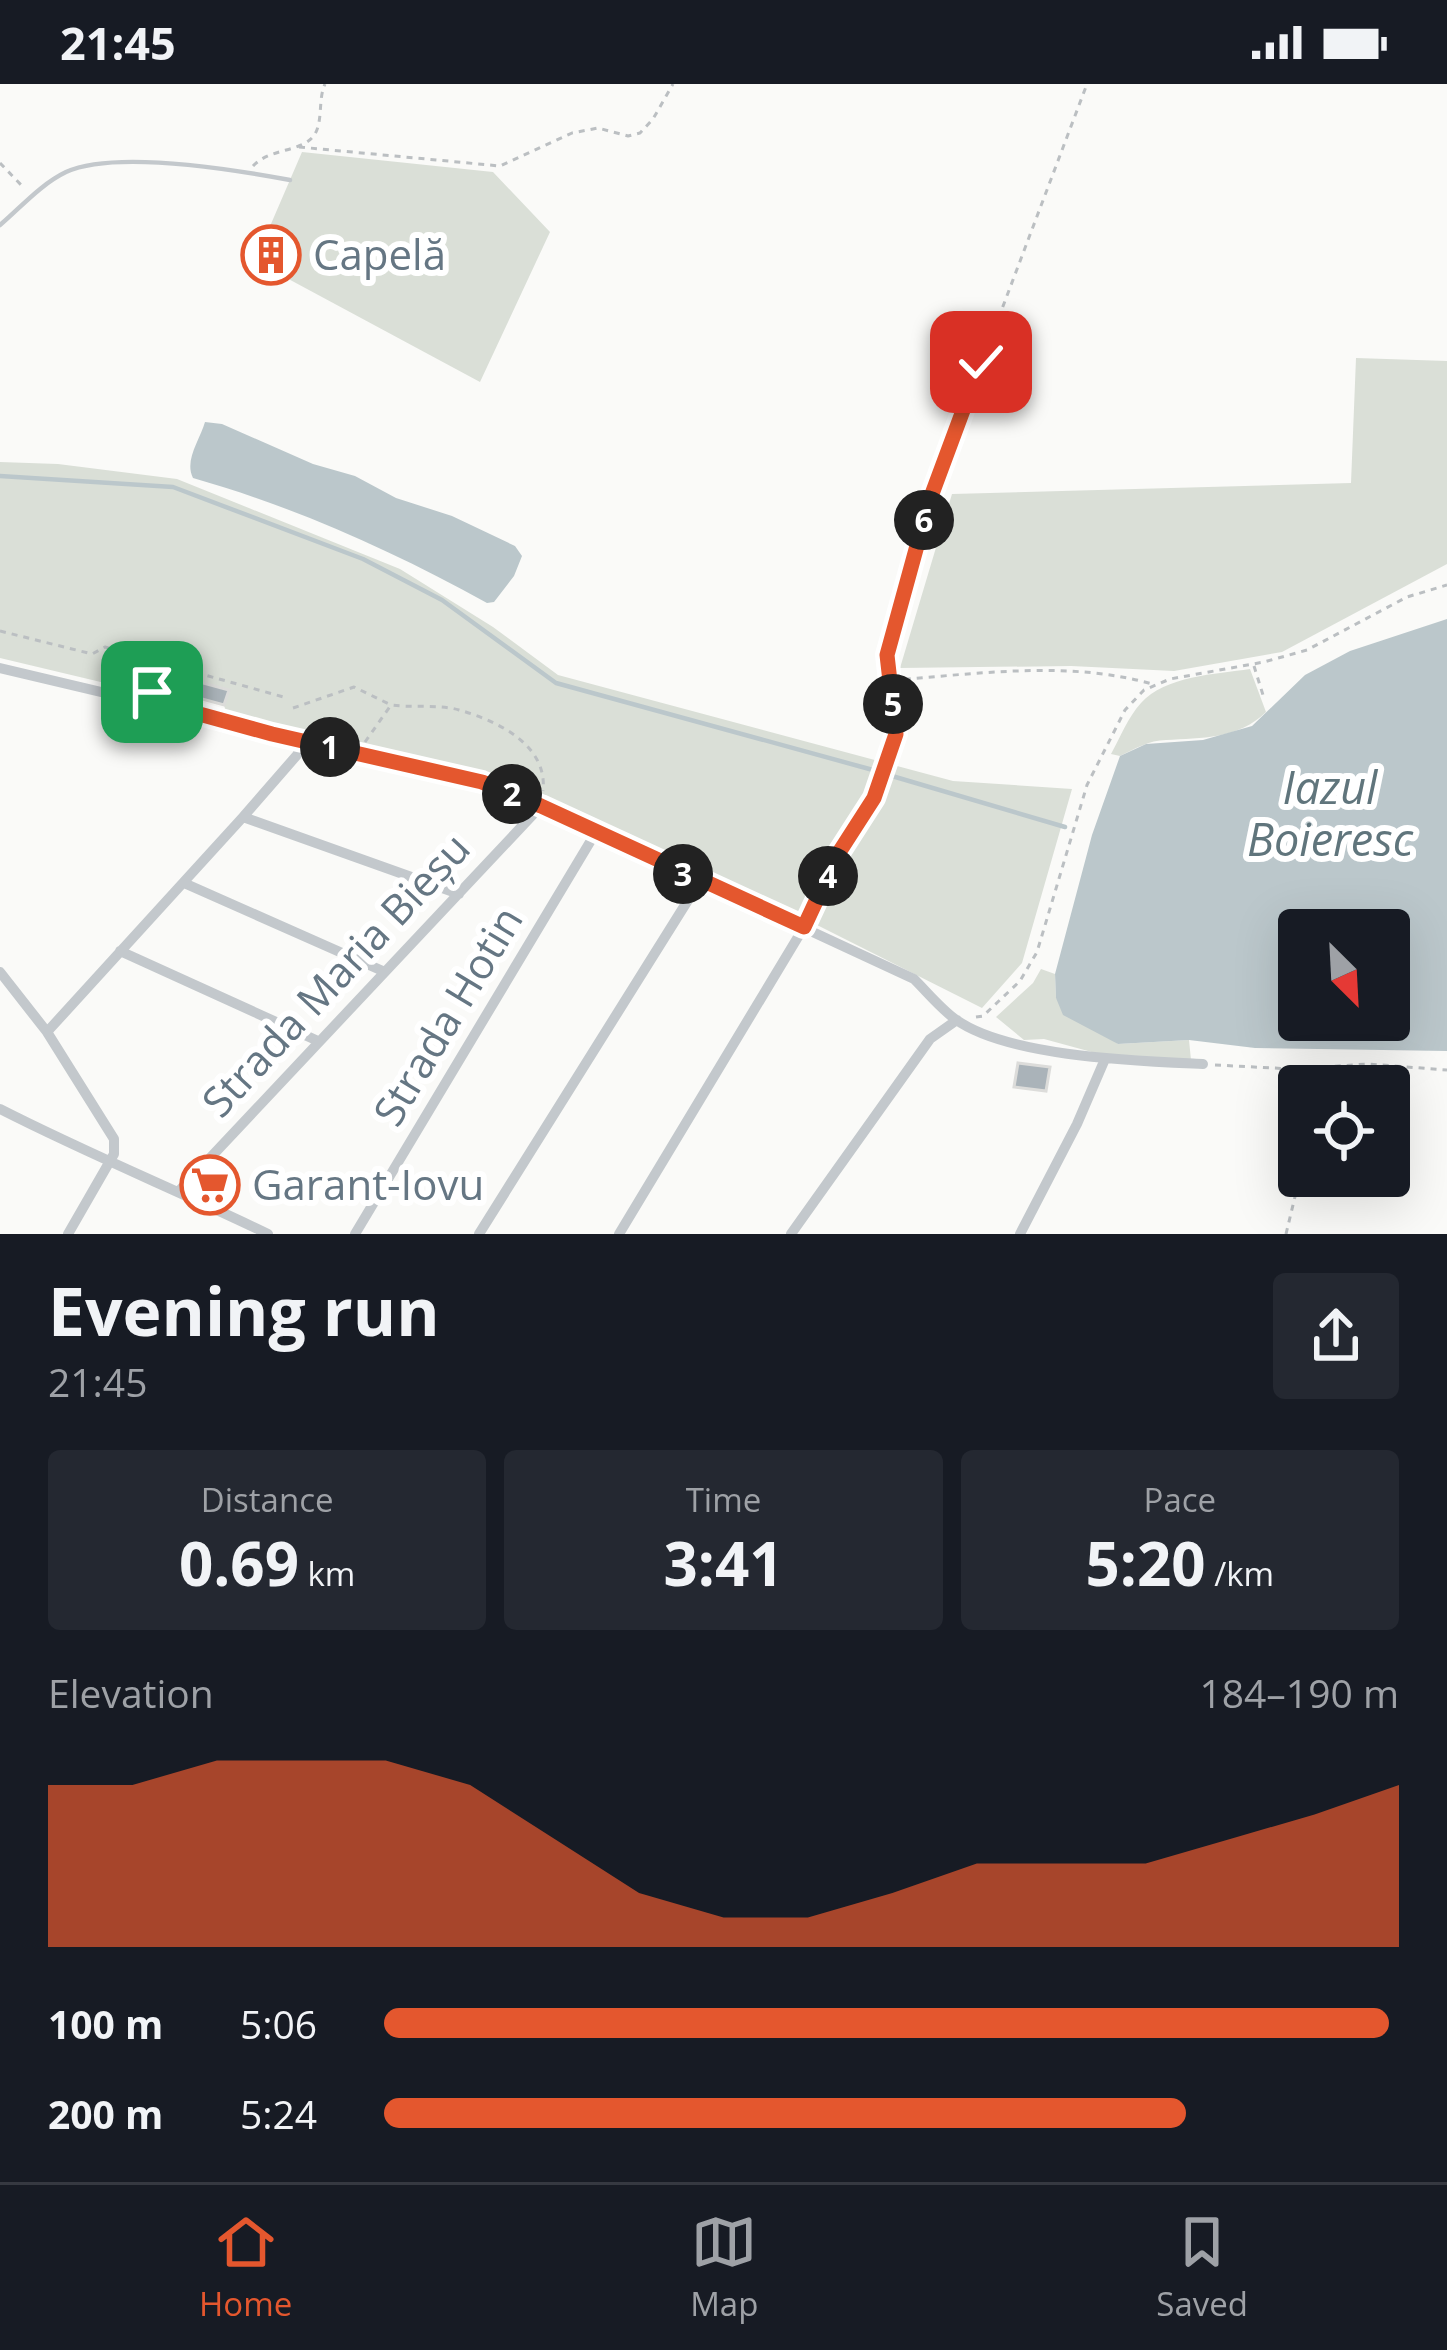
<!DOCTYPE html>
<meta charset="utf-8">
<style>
:root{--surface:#171b24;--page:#242831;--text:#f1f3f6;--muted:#9ea1a6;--line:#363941;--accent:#e4572e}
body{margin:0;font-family:"Open Sans",sans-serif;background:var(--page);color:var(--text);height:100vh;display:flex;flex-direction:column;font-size:45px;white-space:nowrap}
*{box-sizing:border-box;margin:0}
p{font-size:39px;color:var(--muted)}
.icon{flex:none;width:66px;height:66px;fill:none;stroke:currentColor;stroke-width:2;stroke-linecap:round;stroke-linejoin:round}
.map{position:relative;height:1150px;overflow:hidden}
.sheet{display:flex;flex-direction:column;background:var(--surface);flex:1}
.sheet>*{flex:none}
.needle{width:78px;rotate:156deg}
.buttons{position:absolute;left:1278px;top:825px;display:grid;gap:24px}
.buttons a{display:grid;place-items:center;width:132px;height:132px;border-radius:12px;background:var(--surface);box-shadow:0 12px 48px #0002;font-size:60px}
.pin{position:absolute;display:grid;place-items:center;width:102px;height:102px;color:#fff;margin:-51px;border-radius:24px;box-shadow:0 6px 18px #0006}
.km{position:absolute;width:60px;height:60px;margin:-30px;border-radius:50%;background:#222;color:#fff;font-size:33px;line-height:60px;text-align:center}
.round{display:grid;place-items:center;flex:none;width:126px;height:126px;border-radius:12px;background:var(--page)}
.head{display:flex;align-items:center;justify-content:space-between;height:204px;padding:0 48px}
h1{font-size:66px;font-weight:700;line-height:90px}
.figures{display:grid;grid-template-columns:repeat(3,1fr);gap:18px;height:204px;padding:12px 48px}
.figures div{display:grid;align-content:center;border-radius:12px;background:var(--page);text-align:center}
.figures b{font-size:60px;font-weight:700}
.figures small{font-size:33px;font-weight:400}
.figures p{font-size:33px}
.chart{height:336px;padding:24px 48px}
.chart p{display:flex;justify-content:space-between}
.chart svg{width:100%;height:216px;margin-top:12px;fill:var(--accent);opacity:.7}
ul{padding:0 48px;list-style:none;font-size:39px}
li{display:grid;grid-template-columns:192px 144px 1fr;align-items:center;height:90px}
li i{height:30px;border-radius:15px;background:var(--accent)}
.status{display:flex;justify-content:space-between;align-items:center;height:84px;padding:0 60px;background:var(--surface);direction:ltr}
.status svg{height:33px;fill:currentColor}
.dock{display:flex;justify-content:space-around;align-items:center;height:168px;border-top:3px solid var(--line);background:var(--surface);font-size:33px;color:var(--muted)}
.dock a{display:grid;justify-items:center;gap:6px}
.dock .current{color:var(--accent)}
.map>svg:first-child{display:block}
.green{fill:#dadfd7}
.water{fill:#bbc7cb;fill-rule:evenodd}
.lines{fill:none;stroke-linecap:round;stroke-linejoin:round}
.stream{stroke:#bbc7cb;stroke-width:4.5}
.building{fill:#aab3b9;stroke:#dcdcda;stroke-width:3}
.path{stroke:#bbbfc2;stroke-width:3;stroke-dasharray:6 6;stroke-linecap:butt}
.lane{stroke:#c3c8cc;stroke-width:4.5}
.street{stroke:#c3c8cc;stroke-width:10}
.route-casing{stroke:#fff;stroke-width:24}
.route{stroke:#e4572e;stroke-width:15}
.labels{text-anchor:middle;stroke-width:12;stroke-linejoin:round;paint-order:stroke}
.poi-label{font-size:42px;fill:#657683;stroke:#fff;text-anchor:start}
.street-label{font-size:42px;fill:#657683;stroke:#fff}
.water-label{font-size:45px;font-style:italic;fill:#60757c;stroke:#fff}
</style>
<div class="status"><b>21:45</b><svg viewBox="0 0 49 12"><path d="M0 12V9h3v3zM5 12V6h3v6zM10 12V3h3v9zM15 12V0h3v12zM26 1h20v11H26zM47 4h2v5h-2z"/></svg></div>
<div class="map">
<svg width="1447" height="1150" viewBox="0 0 1447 1150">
<rect width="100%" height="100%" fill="#fafaf8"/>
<path class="green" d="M302,68L493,88L550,148L480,298L255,177Z
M1356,274L1447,277V480L1282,568L1174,587L1071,582L900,584L952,410L1351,399Z
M0,378L58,380L177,395L400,485L493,543L558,591L953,697L1072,705L1022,879L982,924L817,841L477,687L228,635L224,621L159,603L151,610L0,574Z
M1250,585L1266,628C1239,655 1201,654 1166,656C1149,656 1135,665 1120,672L1111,670C1120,654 1128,633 1141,619C1165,592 1216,590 1250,585Z
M1041,885L1055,890L1056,914L1118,960L1189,956L1191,976L1099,970L1044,955L1024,956L996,933L1033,899Z"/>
<path class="water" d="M205,338L222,340L313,380L355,392L396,414L452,432L515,462L522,472L514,492L494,518L487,519C393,467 295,423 193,394C184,376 200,356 205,338Z
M1447,535V967L1255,964L1189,956L1118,960L1063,931L1056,914L1055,890L1092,751L1120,672L1146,660L1203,656L1252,642L1305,591L1350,567ZM1299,846H1389V936H1299Z"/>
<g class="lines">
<path class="stream" d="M0,392L173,403L363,475L442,516L556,599L873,686
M892,692L1065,743"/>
</g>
<path class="building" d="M163,588L229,606L224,621L158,603Z
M1018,979L1050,983L1046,1007L1014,1003Z"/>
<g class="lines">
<path class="path" d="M299,63L500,82L572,49L598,44L628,52L640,49L653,35L673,0
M0,79L24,104
M253,82C271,63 303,69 315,50C323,36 318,15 325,0
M0,547L92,570L105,563L287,614
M147,576L152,607
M1254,582L1263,611
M893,596C978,590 1069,576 1152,600
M293,624L354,603L389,620
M365,658L391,621C412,624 439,620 459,626C498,637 548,661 543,707
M809,831L838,770L874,714L896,650L888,571L929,418L1087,0
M976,933L983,932L1020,897L1037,868L1087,701L1125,626L1144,606L1170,595L1264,578L1307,566L1407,513L1447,501
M1215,981L1292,985L1368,980L1447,986
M1311,986L1314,1002
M1286,1150L1300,1092"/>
<path class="lane" d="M0,141C21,123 41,100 66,88C115,66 236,86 290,96"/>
<path class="street" d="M0,584L482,698L541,722L914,895C927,908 940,924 955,935C1007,973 1138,977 1203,980
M243,733L459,810
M184,799L385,888
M120,867L318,957
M0,888L47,948L114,1055V1070L68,1150
M47,948L243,733L297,671L304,657
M0,1025C88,1070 179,1107 268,1150
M179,1107L541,722
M355,1150L596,748
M479,1150L700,797
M619,1150L804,843
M791,1150L930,955L957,936
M1020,1150L1077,1040L1105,975"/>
</g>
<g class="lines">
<defs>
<path id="route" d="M152,608L163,620L272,650L482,698L541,722L804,843L838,770L874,714L896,650L887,571L929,418L981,278"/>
</defs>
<use href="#route" class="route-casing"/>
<use href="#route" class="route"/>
</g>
<defs>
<symbol id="building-ring" viewBox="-11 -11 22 22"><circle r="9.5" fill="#fff" stroke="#e4572e" stroke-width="1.5"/><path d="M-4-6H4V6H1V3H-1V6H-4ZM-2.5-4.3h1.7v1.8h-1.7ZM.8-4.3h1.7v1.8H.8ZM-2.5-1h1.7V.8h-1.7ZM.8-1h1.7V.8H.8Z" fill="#e4572e"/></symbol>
<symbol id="supermarket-ring" viewBox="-11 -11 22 22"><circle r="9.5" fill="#fff" stroke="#e4572e" stroke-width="1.5"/><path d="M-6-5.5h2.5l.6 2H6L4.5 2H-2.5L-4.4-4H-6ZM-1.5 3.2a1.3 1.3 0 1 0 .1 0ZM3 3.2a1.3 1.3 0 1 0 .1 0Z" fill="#e4572e"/></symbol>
</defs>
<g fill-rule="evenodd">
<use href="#building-ring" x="238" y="138" width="66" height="66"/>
<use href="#supermarket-ring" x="177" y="1068" width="66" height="66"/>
</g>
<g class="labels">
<g class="poi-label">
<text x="313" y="186">Capelă</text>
<text x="252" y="1116">Garant-Iovu</text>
</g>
<g class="street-label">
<text transform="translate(336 891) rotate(-47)" y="15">Strada Maria Bieșu</text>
<text transform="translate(448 932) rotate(-59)" y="15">Strada Hotin</text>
</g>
<g class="water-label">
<text x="1330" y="720">Iazul<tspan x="1330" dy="52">Boieresc</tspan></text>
</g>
</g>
</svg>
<div class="buttons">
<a><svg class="needle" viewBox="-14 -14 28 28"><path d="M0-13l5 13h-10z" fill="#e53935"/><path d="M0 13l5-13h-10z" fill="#9ea1a6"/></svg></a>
<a><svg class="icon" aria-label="locate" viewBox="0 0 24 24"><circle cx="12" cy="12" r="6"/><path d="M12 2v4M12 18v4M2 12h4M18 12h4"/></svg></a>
</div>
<div class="pin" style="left:152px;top:608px;background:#1e9e55"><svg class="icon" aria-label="arrive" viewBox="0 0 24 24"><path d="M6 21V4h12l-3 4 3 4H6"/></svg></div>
<div class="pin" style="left:981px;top:278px;background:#d93025"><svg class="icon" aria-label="check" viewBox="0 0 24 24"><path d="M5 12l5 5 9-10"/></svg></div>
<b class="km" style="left:330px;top:663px">1</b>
<b class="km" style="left:512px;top:710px">2</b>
<b class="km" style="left:683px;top:790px">3</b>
<b class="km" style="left:828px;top:792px">4</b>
<b class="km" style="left:893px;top:620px">5</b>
<b class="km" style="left:924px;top:436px">6</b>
</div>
<section class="sheet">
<div class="head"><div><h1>Evening run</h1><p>21:45</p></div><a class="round"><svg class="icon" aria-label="share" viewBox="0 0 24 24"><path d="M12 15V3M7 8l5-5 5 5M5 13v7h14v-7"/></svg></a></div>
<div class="figures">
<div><p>Distance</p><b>0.69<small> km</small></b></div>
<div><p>Time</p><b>3:41</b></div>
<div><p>Pace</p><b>5:20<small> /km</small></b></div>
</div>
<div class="chart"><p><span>Elevation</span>184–190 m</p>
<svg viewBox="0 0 160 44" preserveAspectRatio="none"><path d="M0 44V11L10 11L20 6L30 6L40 6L50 11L60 22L70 33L80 38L90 38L100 33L110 27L120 27L130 27L140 22L150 17L160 11V44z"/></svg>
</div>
<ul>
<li><b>100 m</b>5:06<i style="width:99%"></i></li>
<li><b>200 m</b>5:24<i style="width:79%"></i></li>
</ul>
</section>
<nav class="dock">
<a class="current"><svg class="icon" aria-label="home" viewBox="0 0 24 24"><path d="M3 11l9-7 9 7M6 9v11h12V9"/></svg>Home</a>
<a><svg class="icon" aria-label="map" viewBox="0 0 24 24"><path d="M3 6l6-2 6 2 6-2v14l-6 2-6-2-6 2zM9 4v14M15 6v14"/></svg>Map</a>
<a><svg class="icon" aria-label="saved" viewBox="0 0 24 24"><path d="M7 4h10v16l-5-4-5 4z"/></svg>Saved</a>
</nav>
